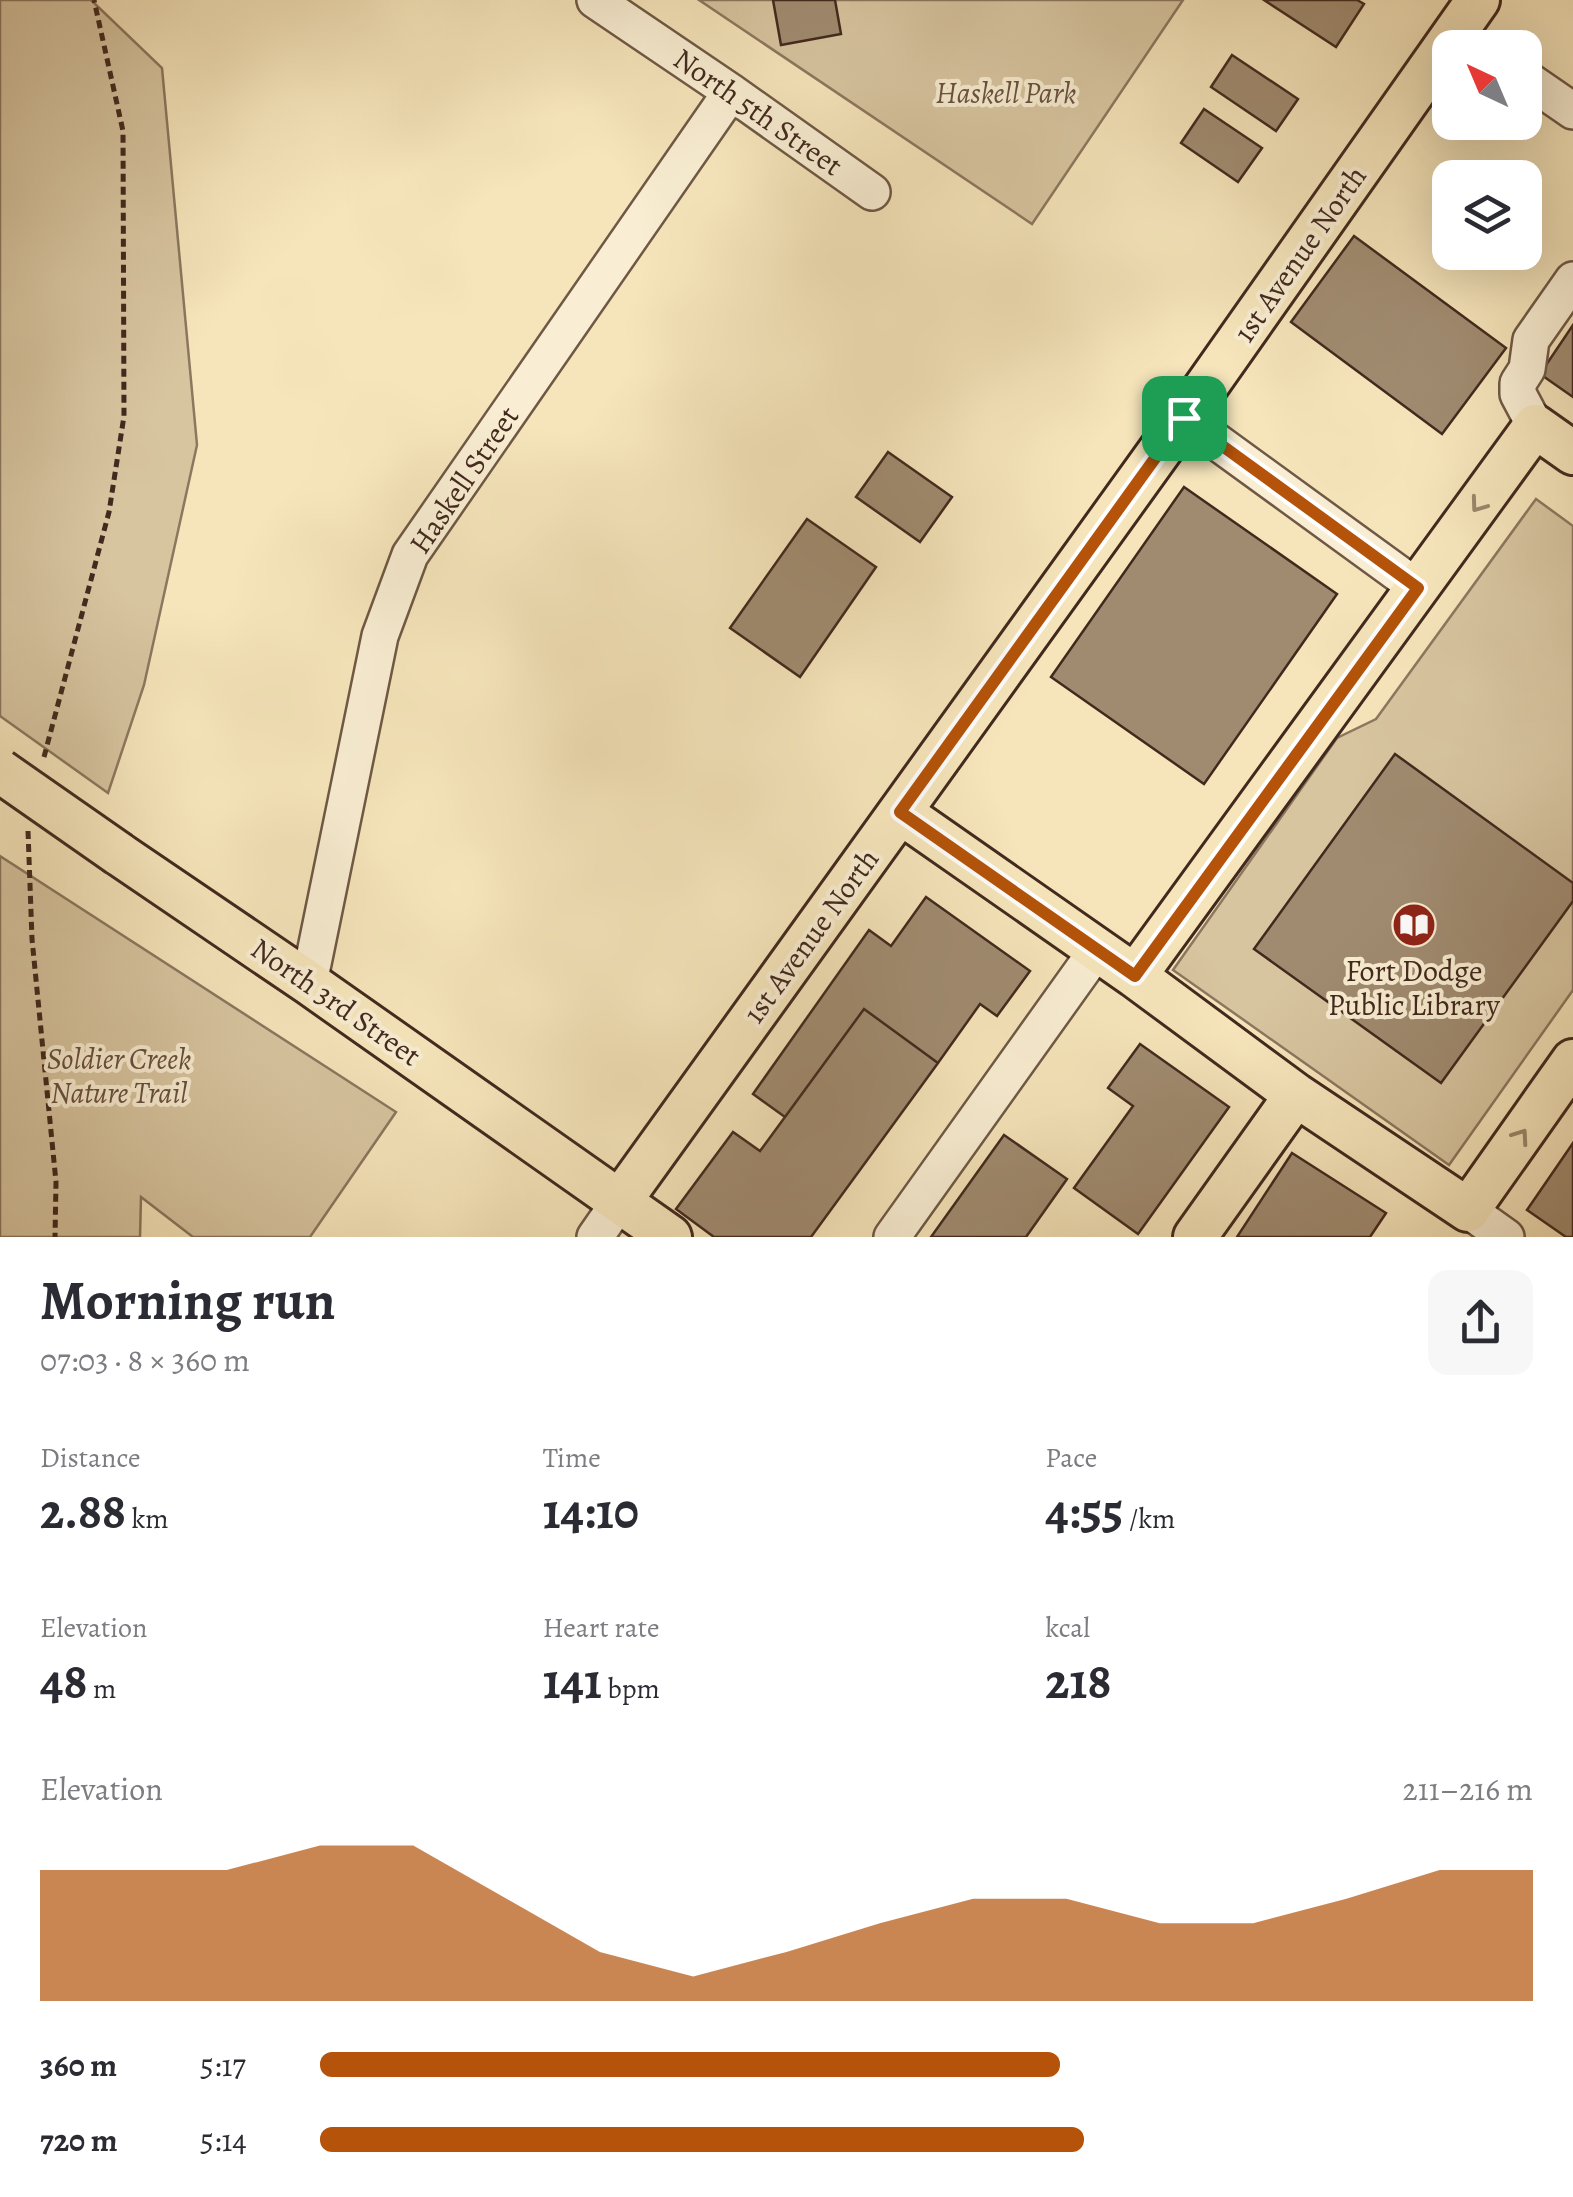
<!DOCTYPE html>
<meta charset="utf-8">
<style>
:root{--surface:#fff;--page:#f7f7f7;--text:#2b2b33;--muted:#7c7c81;--accent:#b45309}
body{margin:0;font-family:Alegreya,serif;background:var(--page);color:var(--text);height:100vh;display:flex;flex-direction:column;font-size:38px;white-space:nowrap}
*{box-sizing:border-box;margin:0}
p{font-size:32px;color:var(--muted)}
.icon{flex:none;width:55px;height:55px;fill:none;stroke:currentColor;stroke-width:2;stroke-linecap:round;stroke-linejoin:round}
.map{position:relative;height:1237px;overflow:hidden}
.sheet{display:flex;flex-direction:column;background:var(--surface);flex:1}
.sheet>*{flex:none}
.needle{width:65px;rotate:316deg}
.tools{position:absolute;left:1432px;top:30px;display:grid;gap:20px}
.tools a{display:grid;place-items:center;width:110px;height:110px;border-radius:20px;background:var(--surface);box-shadow:0 10px 40px #0002;font-size:50px}
.pin{position:absolute;display:grid;place-items:center;width:85px;height:85px;color:#fff;margin:-42px;border-radius:20px;box-shadow:0 5px 15px #0006}
.round{display:grid;place-items:center;flex:none;width:105px;height:105px;border-radius:20px;background:var(--page)}
.overview{display:flex;align-items:center;justify-content:space-between;height:170px;padding:0 40px}
h1{font-size:55px;font-weight:600;line-height:75px}
.figures{display:grid;grid-template-columns:repeat(3,1fr);gap:15px;height:170px;padding:10px 40px}
.figures div{display:grid;align-content:center}
.figures b{font-size:50px;font-weight:600}
.figures small{font-size:28px;font-weight:400}
.figures p{font-size:28px}
.chart{height:280px;padding:20px 40px}
.chart p{display:flex;justify-content:space-between}
.chart svg{width:100%;height:180px;margin-top:10px;fill:var(--accent);opacity:.7}
ul{padding:0 40px;list-style:none;font-size:32px}
li{display:grid;grid-template-columns:160px 120px 1fr;align-items:center;height:75px}
li i{height:25px;border-radius:12px;background:var(--accent)}
.map>svg:first-child{display:block}
.green{fill:#d7c5a0;stroke:#8c775f;stroke-width:2.5}
.building{fill:#a08b70;stroke:#42291e;stroke-width:2.5}
.lines{fill:none;stroke-linecap:round;stroke-linejoin:round}
.minor-casing{stroke:#6f5845;stroke-width:40}
.major-casing{stroke:#42291e;stroke-width:48}
.path{stroke:#42291e;stroke-width:5;stroke-dasharray:8 5;stroke-linecap:butt}
.minor{stroke:#f9eed3;stroke-width:35}
.major{stroke:#f6e5bb;stroke-width:42}
.major-bridge-casing{stroke:#42291e;stroke-width:48;stroke-linecap:butt}
.major-bridge{stroke:#f6e5bb;stroke-width:42}
.oneway{stroke:#9c876c}
.route-casing{stroke:#fff;stroke-width:20}
.route{stroke:#b45309;stroke-width:12}
.labels{text-anchor:middle;stroke-width:8;stroke-linejoin:round;paint-order:stroke}
.park-label{font-size:30px;font-style:italic;fill:#67503e;stroke:#f9eed3}
.street-label{font-size:30px;fill:#42291e;stroke:#f9eed3}
.poi-label{font-size:30px;fill:#42291e;stroke:#f9eed3}
</style>
<div class="map">
<svg width="1573" height="1237" viewBox="0 0 1573 1237">
<rect width="100%" height="100%" fill="#f6e5bb"/>
<filter id="stains"><feTurbulence type="fractalNoise" baseFrequency=".002" numOctaves="4"/><feColorMatrix values="0 0 0 0 .2 0 0 0 0 .09 0 0 0 0 .02 0 0 0 .5 -.17"/></filter>
<radialGradient id="worn" r=".72"><stop offset=".6" stop-color="#630" stop-opacity="0"/><stop offset="1" stop-color="#630" stop-opacity=".3"/></radialGradient>
<path class="green" d="M0,0H91L162,68L197,445L144,685L108,793L0,716Z
M699,0H1183L1032,224Z
M1536,499L1573,526V990L1449,1165L1173,970L1337,738L1376,719Z
M0,856L396,1112L310,1237H193L141,1197L140,1237H0Z"/>
<path class="building" d="M773,0H835L841,34L781,45Z
M1264,0H1357L1364,4L1336,47Z
M1232,55L1298,99L1276,131L1211,87Z
M1204,109L1262,148L1238,182L1181,143Z
M1354,236L1506,348L1442,434L1291,322Z
M1573,325V397L1540,374Z
M888,452L952,497L920,542L856,497Z
M1184,487L1337,594L1204,784L1051,677Z
M807,519L876,567L800,677L730,628Z
M1395,754L1573,883V901L1441,1083L1254,949Z
M926,897L1030,971L997,1016L980,1004L938,1063L864,1009L785,1117L753,1094L869,930L891,946Z
M864,1009L938,1063L811,1237H714L676,1209L733,1132L760,1151Z
M1140,1044L1229,1107L1138,1234L1074,1188L1133,1106L1108,1088Z
M1004,1135L1067,1179L1026,1237H931Z
M1573,1143V1237H1566L1527,1210Z
M1292,1153L1386,1213L1370,1237H1237Z"/>
<g class="lines">
<defs>
<path id="minor" d="M595,0L731,92L872,192
M1525,78L1573,111
M1184,418L1418,588
M1535,426L1518,394V383L1527,369L1531,340L1573,280
M309,983L380,636L410,555L731,92
M1468,1210L1506,1237
M595,1237L620,1201
M892,1237L1097,950"/>
<path id="major" d="M900,812L1135,976L1296,1095L1468,1210L1573,1061
M119,854L309,983L670,1237
M1135,976L1535,426L1573,453
M620,1201L1205,388L1478,0
M1195,1237L1296,1095"/>
</defs>
<use href="#minor" class="minor-casing"/>
<use href="#major" class="major-casing"/>
<path class="path" d="M44,757L109,512L124,416L123,131L94,0
M28,831L32,939L56,1182L55,1237"/>
<use href="#minor" class="minor"/>
<use href="#major" class="major"/>
<defs>
<path id="major-bridge" d="M0,771L119,854"/>
</defs>
<use href="#major-bridge" class="major-bridge-casing"/>
<use href="#major-bridge" class="major-bridge"/>
</g>
<defs><path id="oneway-chevron" d="M-2-3.5L2.5 0L-2 3.5" fill="none" stroke-width="1.6" stroke-linecap="round" stroke-linejoin="round" transform="scale(2.5)"/></defs>
<g class="oneway">
<use href="#oneway-chevron" transform="translate(1478 505) rotate(126)"/>
<use href="#oneway-chevron" transform="translate(1521 1136) rotate(-55)"/>
</g>
<g class="lines">
<defs>
<path id="route" d="M1184,418L1418,588L1135,976L900,812Z"/>
</defs>
<use href="#route" class="route-casing"/>
<use href="#route" class="route"/>
</g>
<defs>
<symbol id="library-disc" viewBox="-11 -11 22 22"><circle r="9.5" fill="#8f2418" stroke="#f9eed3"/><path d="M-6-4Q-3-5.5-.7-3.5V5Q-3 3-6 4ZM6-4Q3-5.5 .7-3.5V5Q3 3 6 4Z" fill="#fff"/></symbol>
</defs>
<g fill-rule="evenodd">
<use href="#library-disc" x="1389" y="900" width="50" height="50"/>
</g>
<g class="labels">
<g class="park-label">
<text x="1006" y="103">Haskell Park</text>
<text x="119" y="1069">Soldier Creek<tspan x="119" dy="34">Nature Trail</tspan></text>
</g>
<g class="street-label">
<text transform="translate(758 112) rotate(35)" y="10">North 5th Street</text>
<text transform="translate(1300 254) rotate(-55)" y="10">1st Avenue North</text>
<text transform="translate(464 480) rotate(-56)" y="10">Haskell Street</text>
<text transform="translate(811 936) rotate(-54)" y="10">1st Avenue North</text>
<text transform="translate(336 1002) rotate(35)" y="10">North 3rd Street</text>
</g>
<g class="poi-label">
<text x="1414" y="981">Fort Dodge<tspan x="1414" dy="34">Public Library</tspan></text>
</g>
</g>
<rect width="100%" height="100%" filter="url(#stains)"/>
<rect width="100%" height="100%" fill="url(#worn)"/>
</svg>
<div class="tools">
<a><svg class="needle" viewBox="-14 -14 28 28"><path d="M0-13l5 13h-10z" fill="#e53935"/><path d="M0 13l5-13h-10z" fill="#7c7c81"/></svg></a>
<a><svg class="icon" aria-label="layers" viewBox="0 0 24 24"><path d="M12 4l9 5-9 5-9-5zM3 14l9 5 9-5"/></svg></a>
</div>
<div class="pin" style="left:1184px;top:418px;background:#1e9e55"><svg class="icon" aria-label="arrive" viewBox="0 0 24 24"><path d="M6 21V4h12l-3 4 3 4H6"/></svg></div>
</div>
<section class="sheet">
<div class="overview"><div><h1>Morning run</h1><p>07:03 · 8 × 360 m</p></div><a class="round"><svg class="icon" aria-label="share" viewBox="0 0 24 24"><path d="M12 15V3M7 8l5-5 5 5M5 13v7h14v-7"/></svg></a></div>
<div class="figures">
<div><p>Distance</p><b>2.88<small> km</small></b></div>
<div><p>Time</p><b>14:10</b></div>
<div><p>Pace</p><b>4:55<small> /km</small></b></div>
</div>
<div class="figures">
<div><p>Elevation</p><b>48<small> m</small></b></div>
<div><p>Heart rate</p><b>141<small> bpm</small></b></div>
<div><p>kcal</p><b>218</b></div>
</div>
<div class="chart"><p><span>Elevation</span>211–216 m</p>
<svg viewBox="0 0 160 44" preserveAspectRatio="none"><path d="M0 44V12L10 12L20 12L30 6L40 6L50 19L60 32L70 38L80 32L90 25L100 19L110 19L120 25L130 25L140 19L150 12L160 12V44z"/></svg>
</div>
<ul>
<li><b>360 m</b>5:17<i style="width:61%"></i></li>
<li><b>720 m</b>5:14<i style="width:63%"></i></li>
</ul>
</section>
